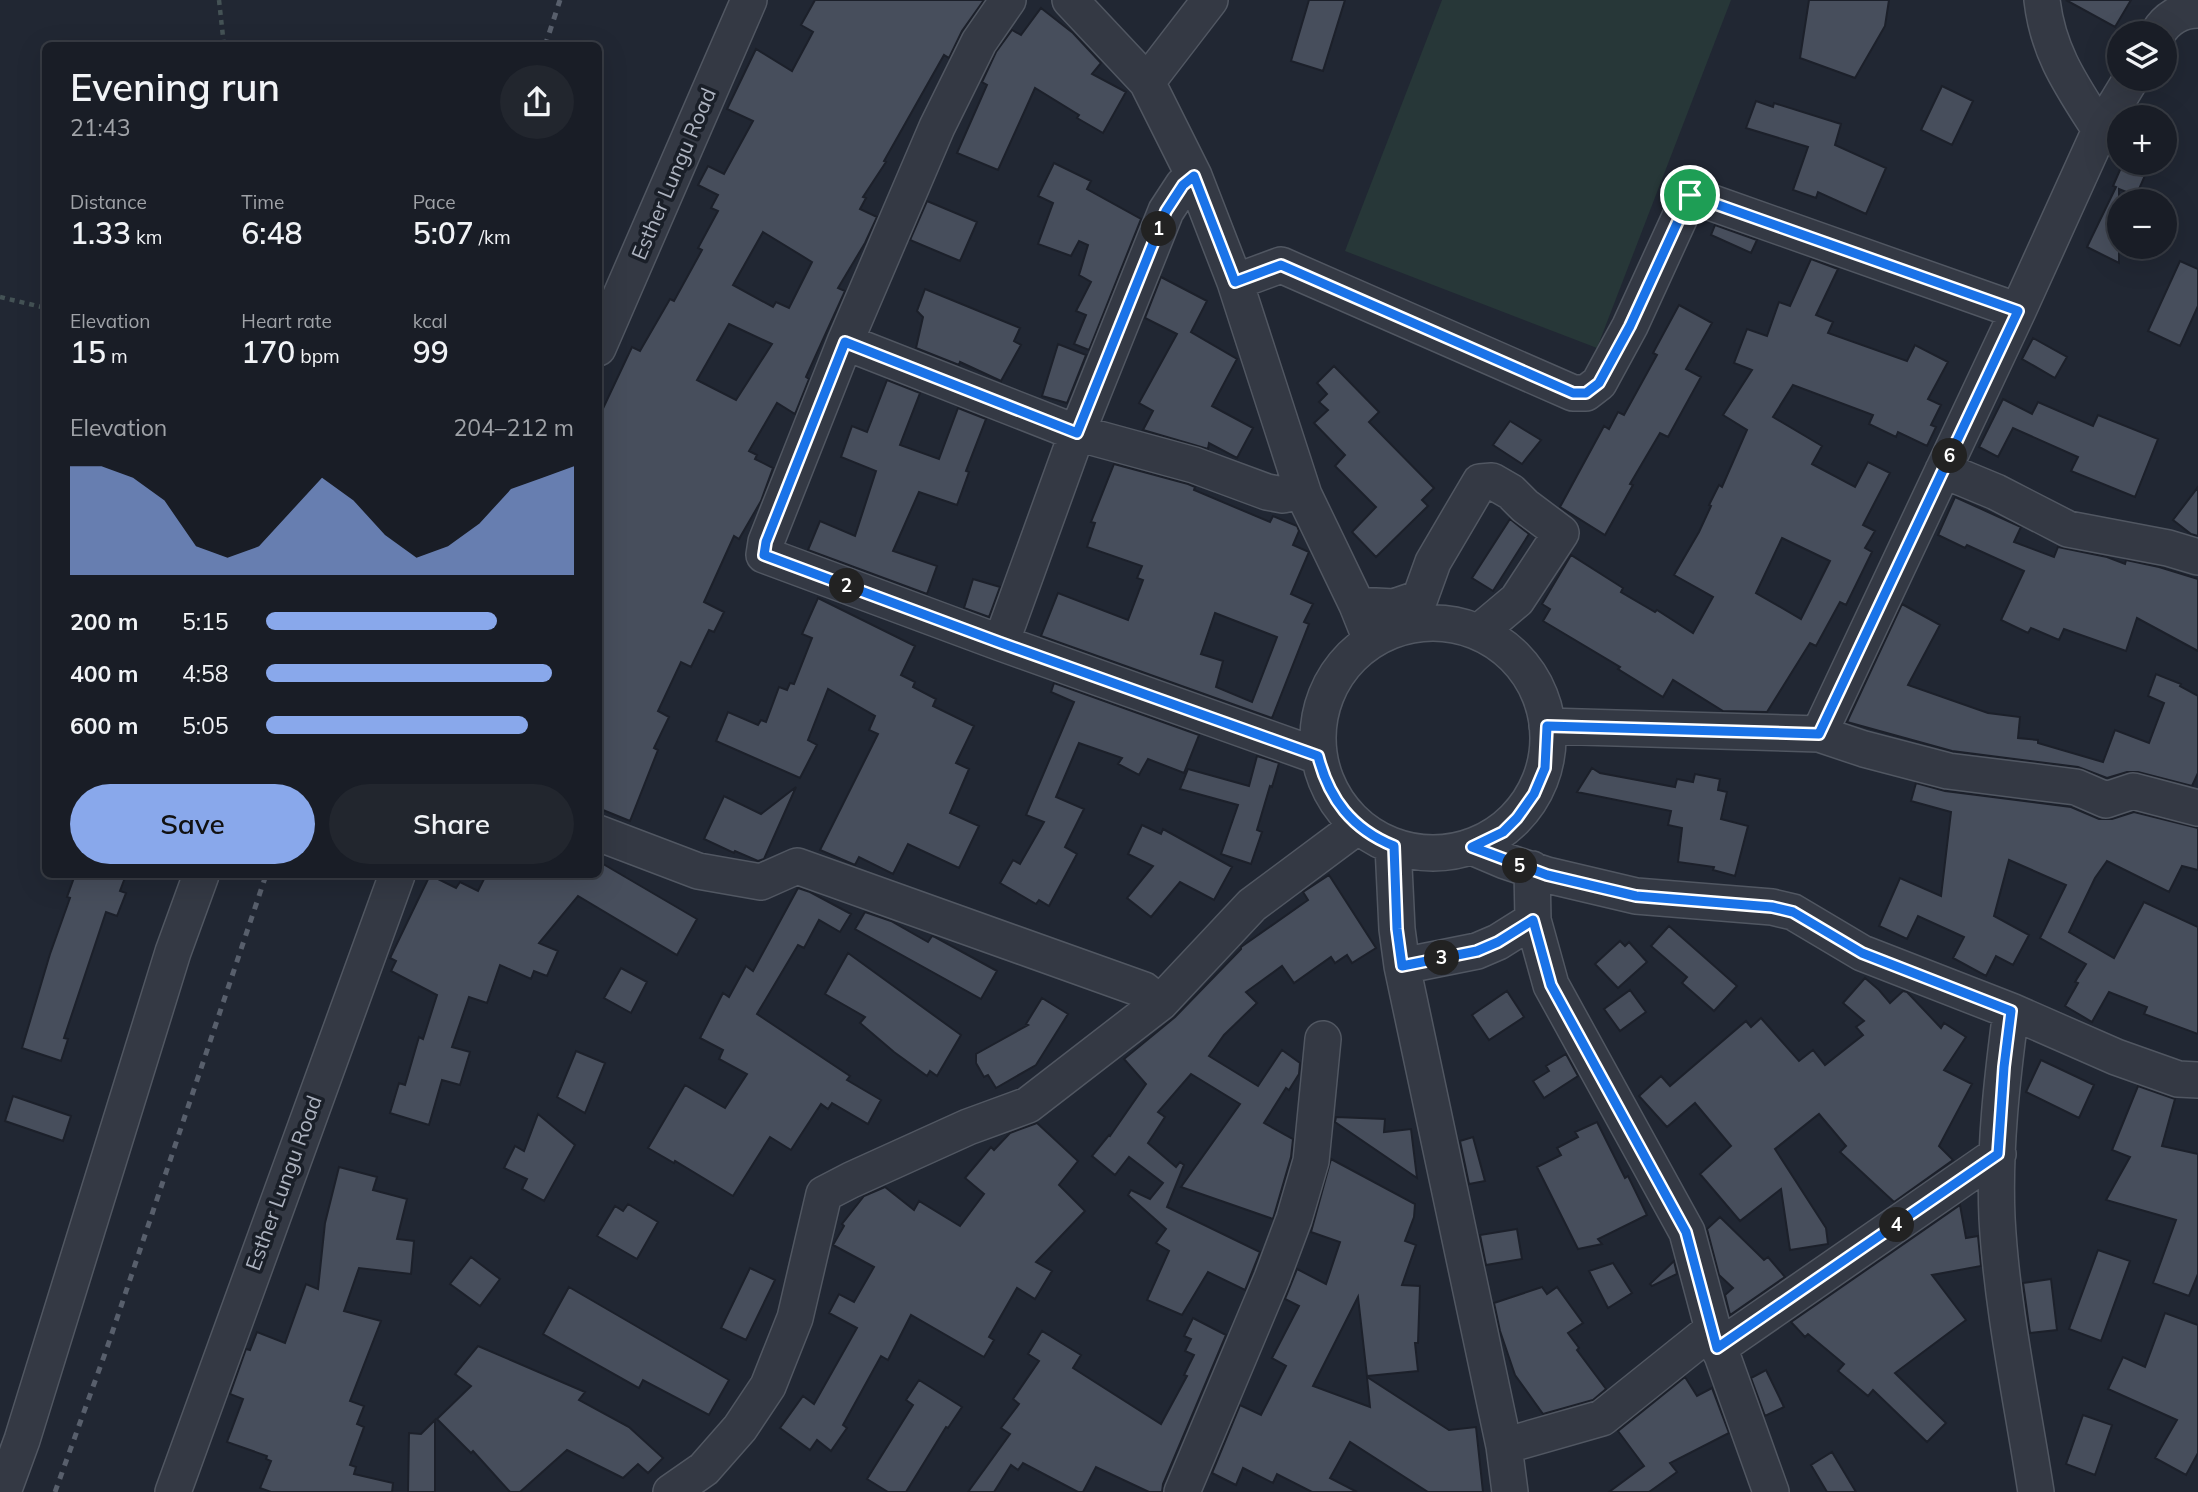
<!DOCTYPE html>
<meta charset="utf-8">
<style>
:root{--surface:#191d26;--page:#22262e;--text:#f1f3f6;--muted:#9fa2a7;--line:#373b43;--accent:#89a8eb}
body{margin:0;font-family:Mulish,sans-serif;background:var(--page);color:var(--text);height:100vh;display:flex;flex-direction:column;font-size:26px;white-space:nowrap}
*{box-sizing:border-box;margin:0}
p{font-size:23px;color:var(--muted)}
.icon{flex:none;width:38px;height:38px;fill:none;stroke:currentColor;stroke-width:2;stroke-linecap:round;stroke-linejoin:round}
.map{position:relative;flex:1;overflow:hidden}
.sheet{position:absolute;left:42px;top:42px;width:560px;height:836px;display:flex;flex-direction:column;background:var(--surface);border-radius:10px;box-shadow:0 7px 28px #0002,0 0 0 2px var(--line)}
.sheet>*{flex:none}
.buttons{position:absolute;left:2107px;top:21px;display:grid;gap:14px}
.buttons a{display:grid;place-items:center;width:70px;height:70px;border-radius:50%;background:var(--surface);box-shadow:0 7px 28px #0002,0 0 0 2px var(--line);font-size:35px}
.pin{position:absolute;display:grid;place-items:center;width:60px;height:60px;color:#fff;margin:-30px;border:4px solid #fff;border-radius:50%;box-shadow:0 2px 7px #0007}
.km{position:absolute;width:35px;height:35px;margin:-18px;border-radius:50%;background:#222;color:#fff;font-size:19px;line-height:35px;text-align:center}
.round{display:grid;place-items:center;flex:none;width:74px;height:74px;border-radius:37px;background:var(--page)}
.summary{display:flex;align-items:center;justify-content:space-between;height:119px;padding:0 28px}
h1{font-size:38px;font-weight:600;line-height:52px}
.stats{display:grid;grid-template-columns:repeat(3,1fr);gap:10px;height:119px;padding:7px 28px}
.stats div{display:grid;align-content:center}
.stats b{font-size:30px;font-weight:600}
.stats small{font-size:19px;font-weight:400}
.stats p{font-size:19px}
.chart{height:196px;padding:14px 28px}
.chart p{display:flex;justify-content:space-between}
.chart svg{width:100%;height:126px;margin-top:7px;fill:var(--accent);opacity:.7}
.cta{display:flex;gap:14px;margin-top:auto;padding:14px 28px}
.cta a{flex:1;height:80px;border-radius:42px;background:var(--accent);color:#111;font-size:28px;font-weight:600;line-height:80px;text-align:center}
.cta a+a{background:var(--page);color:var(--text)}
ul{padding:0 28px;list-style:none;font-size:23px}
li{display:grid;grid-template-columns:112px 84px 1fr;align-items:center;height:52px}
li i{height:18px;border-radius:9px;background:var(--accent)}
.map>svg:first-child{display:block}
.green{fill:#273738}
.building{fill:#474e5c;stroke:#1c202a;stroke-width:2;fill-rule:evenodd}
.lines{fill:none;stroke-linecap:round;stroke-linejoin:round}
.minor-casing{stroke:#515762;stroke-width:38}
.path{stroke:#445255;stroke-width:4.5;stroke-dasharray:5 5;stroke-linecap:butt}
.minor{stroke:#343944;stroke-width:35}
.rail{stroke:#585f6c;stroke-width:5;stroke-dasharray:7 7;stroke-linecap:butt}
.route-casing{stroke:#fff;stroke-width:14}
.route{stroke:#1a73e8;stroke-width:9}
.labels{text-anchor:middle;stroke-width:7;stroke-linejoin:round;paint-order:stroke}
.street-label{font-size:21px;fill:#aeb4c1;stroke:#1a1f28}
</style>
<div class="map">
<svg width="2198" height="1492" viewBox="0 0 2198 1492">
<rect width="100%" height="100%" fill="#212733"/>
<path class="green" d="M1442,0H1731L1597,348L1345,251Z"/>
<path class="building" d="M815,0H984L962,31L949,58L944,55L884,161L886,162L863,197L866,198L860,209L877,217L865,243L838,288L845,291L806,377L809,379L795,414L777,403L749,451L757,455L755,459L773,468L761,501L739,539L734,536L704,602L724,612L714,632L709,630L691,667L681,662L658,711L669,717L654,748L658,750L630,821L598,808V419L632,347L640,351L670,299L674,301L702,250L698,248L718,211L711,208L718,195L698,185L708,166L724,174L753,121L727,109L756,49L792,71L813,32L801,25ZM763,232L812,262L789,308L776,302L773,307L733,285ZM729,324L772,344L736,400L697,380Z
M1309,0H1345L1323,71L1291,61Z
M1809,0H1889L1885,26L1855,78L1800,58Z
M2066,0H2131L2115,27Z
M1041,8L1073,33L1101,63L1092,74L1126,92L1103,133L1077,118L1079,115L1035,88L998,170L957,153L987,85L982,82L996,52L1012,30L1021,35Z
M1942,86L1973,101L1952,145L1921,130Z
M1756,101L1773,107L1774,103L1841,124L1835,145L1886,168L1866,214L1818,192L1816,198L1793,190L1808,147L1746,128Z
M1054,163L1091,181L1087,189L1141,219L1089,350L1074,344L1086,315L1076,311L1091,282L1079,275L1088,245L1079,241L1071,256L1038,244L1053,203L1038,196Z
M2123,163H2130L2147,171L2136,196L2119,189V263L2087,247L2116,187L2113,186Z
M927,201L977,222L960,261L910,240Z
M1715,225L1757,240L1751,253L1711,235Z
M1811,259L1838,269L1816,315L1833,322L1828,333L1907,361L1915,345L1948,362L1928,399L1941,405L1931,425L1936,427L1927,446L1898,432L1896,437L1869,424L1873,415L1793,385L1773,417L1822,446L1812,464L1855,487L1868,462L1890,473L1863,525L1875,531L1865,548L1872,552L1846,605L1840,602L1816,646L1810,643L1767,712L1723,711L1673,680L1663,697L1618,669L1620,667L1543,621L1550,609L1542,604L1571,555L1623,588L1621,592L1655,612L1657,610L1693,633L1713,597L1674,575L1699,532L1711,506L1709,505L1719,485L1722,487L1747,430L1723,415L1752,370L1734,363L1747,329L1767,336L1779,302L1790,306ZM1782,538L1830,561L1801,619L1756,593Z
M2180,261L2198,269V306L2180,346L2148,331Z
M1161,277L1207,301L1191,332L1237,359L1212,406L1253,428L1237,458L1209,443L1208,449L1143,430L1153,411L1139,403L1177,334L1145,318Z
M925,289L1020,328L1014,341L1021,345L1001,381L960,362L959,365L916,348L923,317L917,311Z
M1679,305L1712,323L1686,369L1701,377L1668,437L1660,433L1630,484L1633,485L1605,535L1560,507L1604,426L1609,429L1618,412L1624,415L1657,355L1653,353Z
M2033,338L2067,357L2055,378L2022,359Z
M1058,344L1086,355L1067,403L1042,396Z
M1334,366L1379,412L1369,422L1434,488L1422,500L1428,506L1376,557L1352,532L1376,507L1335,466L1345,455L1314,423L1328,410L1319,402L1327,394L1317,383Z
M887,380L920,393L900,445L939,459L958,408L986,419L966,471L969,472L957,505L919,492L893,551L937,566L927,594L808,550L820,521L855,536L876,471L841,457L852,426L867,432Z
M2003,399L2032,414L2038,402L2093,426L2098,415L2158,439L2135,497L2071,471L2078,457L2013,428L1998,457L1979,447Z
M1510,421L1541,440L1522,464L1493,445Z
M1114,464L1188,484L1195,487L1194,490L1270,522L1273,516L1297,526L1299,531L1293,545L1309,552L1291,594L1313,604L1304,622L1309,624L1272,718L1041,636L1058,593L1128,620L1143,580L1137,578L1142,566L1087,547L1095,523L1091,522ZM1215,613L1277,637L1252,702L1216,687L1223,661L1201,654Z
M2198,487V536L2191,534L2173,520Z
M1955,497L2021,527L2014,542L2054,557L2058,547L2107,557L2125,564L2126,560L2159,567L2198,579V651L2137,618L2126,651L2064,629L2059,640L2031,628L2028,633L2001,620L2024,571L1967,545L1965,548L1938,535Z
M1510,519L1529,534L1493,591L1472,578Z
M973,579L1000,587L989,617L964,608Z
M818,598L915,646L901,675L915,682L913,687L936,699L933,706L974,726L956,763L969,769L950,813L979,826L959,868L908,844L893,874L859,857L855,865L820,850L878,734L869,730L875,716L828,689L808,740L817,745L800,778L716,741L728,712L758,725L761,720L766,722L779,687L787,690L790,683L794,684L812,638L802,634Z
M1902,604L1940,625L1908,685L1988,713L2020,717L2018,738L2038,740V743L2103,762L2115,730L2149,743L2164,703L2148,696L2156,674L2181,684L2180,686L2198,696V773L2192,786L2138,772H2127L2107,778L2078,767L1952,751L1847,722Z
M1054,683L1199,735L1184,773L1148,759L1139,775L1118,764L1122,758L1079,743L1056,797L1084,809L1065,847L1077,854L1049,906L1039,900L1036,904L1000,883L1013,860L1020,864L1044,822L1026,815L1074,702L1051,692Z
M1257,756L1279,763L1272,787L1270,786L1257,830L1262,832L1251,864L1221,854L1238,805L1180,789L1188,769L1249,786Z
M1592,768L1600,773L1675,787L1677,779L1693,782L1695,774L1720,779L1718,790L1727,792L1721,819L1748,826L1735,876L1713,870L1714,867L1678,862L1682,828L1668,825L1671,811L1577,792Z
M1916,783L1945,791L2071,807L2099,819H2112L2134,812L2198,828V870L2182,866L2169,892L2107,861L2095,878L2069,932L2114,958L2144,902L2198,927V1034L2144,1014L2147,1007L2109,992L2092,1022L2065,1006L2078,983L2075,982L2086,964L2040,938L2066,885L2009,860L1994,916L2029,935L2013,965L1996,956L1986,976L1953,958L1964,937L1918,916L1907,939L1879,926L1900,878L1941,896L1951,812L1911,801Z
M796,787L764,859L758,861L735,851L734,853L704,839L724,796L761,814Z
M1142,825L1161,834L1163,829L1232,867L1214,900L1180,882L1151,917L1127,898L1153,866L1128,854Z
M598,861L697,919L677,955L578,896L539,943L558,951L547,976L534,971L531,979L500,965L487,1003L469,997L452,1047L470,1052L460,1085L442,1080L429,1125L390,1113L399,1083L405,1085L419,1037L423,1039L437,995L391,971L396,961L390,958L430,875L456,888L460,882L478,891L486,875H598Z
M75,875H126L120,891L126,893L117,916L106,912L64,1038L68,1039L61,1061L22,1048L50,954L70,898L67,897Z
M1329,875L1376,948L1352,963L1347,955L1335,963L1331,957L1294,983L1282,966L1246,992L1257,1003L1224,1035L1209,1056L1258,1086L1282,1050L1300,1063L1299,1074L1289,1090L1286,1088L1264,1123L1293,1139L1291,1157L1273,1219L1181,1187L1240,1104L1191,1074L1158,1112L1165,1117L1148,1143L1176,1167L1180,1162L1184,1165L1167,1207L1260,1252L1245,1290L1208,1272L1182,1315L1147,1300L1169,1251L1156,1243L1166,1229L1128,1195L1131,1190L1150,1199L1163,1183L1129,1157L1115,1175L1092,1156L1109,1135L1110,1136L1146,1084L1124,1059L1175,1017L1241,949V947L1308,900L1303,892Z
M798,888L810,892L851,914L840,932L819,920L804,948L798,945L757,1014L850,1076L847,1080L881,1100L868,1124L832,1103L828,1109L821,1104L791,1150L770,1137L733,1196L675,1161L674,1163L648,1148L685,1085L725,1108L747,1074L719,1059L723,1050L700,1038L723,993L729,997L746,966L753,971Z
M865,912L891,921L928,942L932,936L935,937L997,971L981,999L855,929Z
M1669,926L1737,986L1714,1011L1682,983L1687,977L1651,946Z
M1620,941L1625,946L1629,942L1647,962L1618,988L1595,964Z
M848,953L961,1035L937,1076L930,1071L927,1076L894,1052L860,1023L865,1017L825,994Z
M621,968L647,982L631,1013L604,998Z
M1865,978L1879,990L1890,1003L1903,991L1907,992L1941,1028L1944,1023L1966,1037L1944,1070L1972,1084L1939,1146L1953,1160L1894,1202L1840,1152L1846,1146L1819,1114L1775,1149L1826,1228L1828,1244L1790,1250L1781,1189L1740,1221L1700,1174L1731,1146L1695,1103L1667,1127L1639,1096L1661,1076L1670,1086L1746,1021L1751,1027L1761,1018L1799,1061L1813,1050L1825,1065L1863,1035L1856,1027L1864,1021L1843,1003Z
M1630,990L1646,1012L1620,1031L1604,1009Z
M1507,991L1524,1017L1489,1040L1472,1015Z
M1042,998L1068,1014L1036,1065L996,1088L988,1075L984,1077L976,1063V1054L1028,1025L1026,1024Z
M576,1051L605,1063L585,1113L557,1097Z
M1566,1054L1578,1076L1544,1098L1533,1081L1549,1071L1546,1066Z
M2041,1060L2094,1085L2079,1118L2026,1092Z
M2138,1086L2175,1099L2162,1146L2198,1154V1274L2189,1296L2153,1283L2176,1220L2106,1200L2130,1157L2112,1150Z
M13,1096L71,1116L63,1141L5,1121Z
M538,1114L575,1145L544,1201L522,1189L527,1179L504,1168L515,1146L524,1151Z
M1336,1117L1385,1119L1384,1132L1411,1129L1417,1178L1335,1122Z
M1597,1122L1625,1178L1628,1176L1647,1215L1598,1239L1602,1244L1578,1249L1537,1167L1561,1155L1557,1148L1578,1137L1575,1132Z
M1037,1123L1078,1161L1059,1185L1085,1211L1036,1262L1052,1271L1035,1299L1017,1288L989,1337L994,1340L984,1357L911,1315L888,1360L881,1356L843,1425L847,1428L831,1451L817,1440L810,1450L780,1428L803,1396L814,1404L857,1328L829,1313L839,1294L854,1302L874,1267L833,1245L844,1226L842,1224L864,1196L885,1187L914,1210L919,1201L960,1226L984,1194L965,1178L991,1147L994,1150L1010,1133Z
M1473,1137L1485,1181L1469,1184L1460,1141Z
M1331,1159L1415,1204L1414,1217L1405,1241L1416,1245L1402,1285L1420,1286L1418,1343H1415L1418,1371L1367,1376L1358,1297L1313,1386L1370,1407L1367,1377L1449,1430L1476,1427L1483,1492H1428L1350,1442L1330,1478L1357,1492H1312L1277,1474L1273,1483L1243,1468L1236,1485L1212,1473L1240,1405L1261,1415L1286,1366L1272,1358L1299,1306L1285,1299L1297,1269L1326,1284L1340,1242L1311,1232Z
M339,1167L377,1177L373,1190L407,1199L397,1239L414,1241L411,1274L359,1268L344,1311L381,1321L350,1401L364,1406L357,1424L364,1427L350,1465L356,1467L354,1474L393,1483L392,1492H271L260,1488L271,1461L266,1459L267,1456L227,1442L243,1399L230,1394L246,1349L250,1350L257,1332L285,1343L306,1284L318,1289L325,1223Z
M628,1204L658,1222L637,1259L597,1236L615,1206L623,1211Z
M1960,1205L1966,1238L1978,1236L1981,1266L1932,1275L1966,1320L1895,1373L1946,1423L1927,1442L1873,1390L1868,1396L1838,1371L1844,1364L1808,1334L1805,1337L1791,1322Z
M1720,1217L1764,1260L1768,1257L1785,1277L1730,1315L1725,1295L1733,1288L1719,1275L1707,1229Z
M1517,1229L1522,1259L1486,1265L1480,1235Z
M2098,1250L2130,1261L2101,1341L2069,1329Z
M471,1257L500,1279L480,1306L450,1284Z
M1674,1261L1677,1274L1652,1286L1650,1284Z
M1613,1263L1632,1293L1608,1308L1589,1271Z
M750,1268L775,1280L746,1340L721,1328Z
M2051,1279L2057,1330L2030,1333L2023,1283Z
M569,1287L729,1380L709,1415L643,1380L639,1388L543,1334Z
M1542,1287L1547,1294L1557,1287L1583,1323L1568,1333L1579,1348L1577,1350L1606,1389L1593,1400L1543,1414L1515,1375L1500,1331L1494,1303Z
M2165,1313L2198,1325V1453L2186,1475L2155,1458L2177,1420L2108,1389L2123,1357L2145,1367Z
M1193,1318L1226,1335L1163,1484L1162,1492H1149L1096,1467L1083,1492H1078L1023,1463L1018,1470L1011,1465L994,1492H968L1010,1434L1001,1428L1019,1404L1013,1399L1039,1361L1028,1354L1042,1331L1081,1355L1073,1368L1161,1424L1187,1376L1184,1375L1194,1355L1185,1351L1191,1339L1184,1336Z
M478,1346L585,1392L579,1400L629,1427L663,1458L648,1473L638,1464L623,1478L567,1450L520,1492H510L473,1451L471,1453L437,1419L471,1386L455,1374Z
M1766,1370L1784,1407L1765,1416L1751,1378Z
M1685,1377L1697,1396L1712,1388L1729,1433L1670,1463L1677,1472L1649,1492H1609L1644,1466L1618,1431Z
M919,1380L962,1407L948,1428L946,1427L906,1492H888L867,1479L913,1405L906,1400Z
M2083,1415L2112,1425L2095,1475L2066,1464Z
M435,1420V1492H408L409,1433L421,1434Z
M1832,1452L1856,1492H1827L1811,1465Z"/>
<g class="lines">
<defs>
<path id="minor" d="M1008,0L979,42L937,127L845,342L766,542L764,555L1001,643L1318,756
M1070,0L1147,82L1194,176L1235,282L1304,495L1357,605L1371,640
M2042,0C2048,53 2072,86 2100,130
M2158,33C2167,18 2181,10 2198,10
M1147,82L1210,0
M1235,282L1281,265L1573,393H1586L1599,383L1630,326L1690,195L2018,311
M845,342L1077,433L1194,465L1267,492L1283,495L1292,493L1304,495
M598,348L749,0
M1943,470L1996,492L2068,529L2168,548L2198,557
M1357,605L1394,607L1420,598L1433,562L1480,482L1492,481L1511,492L1525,506L1561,533L1517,600L1479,632
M1318 738a115 115 0 1 1 230 0a115 115 0 1 1-230 0Z
M1001,643L1077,433L1166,211L1183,185L1194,176
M1547,726L1819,734L2018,311L2100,130L2131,79
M1819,734L1864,749L1948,771L2076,787L2106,800L2133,791L2198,808
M598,833L698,871L761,882L797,866L1144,990L1160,1003
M1393,846L1397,929L1402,966L1504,1446L1510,1492
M1472,847L1505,861L1547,875L1636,896L1772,907L1793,912L1862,953L2011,1011L2116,1057L2178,1079L2198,1080
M1532,869L1533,920L1551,985L1687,1232L1718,1348L1722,1355L1771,1492
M1402,966L1477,951L1498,942L1533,920
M2011,1011C2002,1079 1994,1149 1997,1218C2002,1310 2022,1401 2036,1492
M1718,1348L1998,1154
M1504,1446L1602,1418L1713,1329
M3,1492L22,1440L173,952L201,875
M173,1492L397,875
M671,1492L704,1469L740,1428L768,1386L795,1318L824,1194L851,1180L968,1127L1028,1105L1160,1003L1252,905L1358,826
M1182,1492L1272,1278L1294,1219L1311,1161L1323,1039"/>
</defs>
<use href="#minor" class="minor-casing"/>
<path class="path" d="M219,0L224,46
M0,297L46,308"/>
<use href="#minor" class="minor"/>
<path class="rail" d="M545,46L560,0
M55,1492L107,1348L266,875"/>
</g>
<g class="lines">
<defs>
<path id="route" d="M1194,176L1235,282L1281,265L1573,393H1586L1599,383L1630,326L1690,195L2018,311L1819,734L1547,726L1545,768L1534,794L1517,818L1503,832L1472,847L1547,875L1636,896L1772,907L1793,912L1862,953L2011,1011L2004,1067L1998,1154L1717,1348L1686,1232L1551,985L1533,920L1498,942L1477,951L1402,966L1397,929L1394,846C1352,829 1329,799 1318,756L1001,643L764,555L766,542L845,342L1077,433L1166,211L1183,185Z"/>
</defs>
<use href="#route" class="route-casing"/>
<use href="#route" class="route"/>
</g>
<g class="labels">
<g class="street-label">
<text transform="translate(674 174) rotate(-67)" y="7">Esther Lungu Road</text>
<text transform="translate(284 1183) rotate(-70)" y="7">Esther Lungu Road</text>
</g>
</g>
</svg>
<div class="buttons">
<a><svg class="icon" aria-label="layers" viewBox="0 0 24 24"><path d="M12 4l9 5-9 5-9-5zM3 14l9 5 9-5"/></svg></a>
<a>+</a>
<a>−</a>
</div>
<div class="pin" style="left:1690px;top:195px;background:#1e9e55"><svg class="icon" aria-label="arrive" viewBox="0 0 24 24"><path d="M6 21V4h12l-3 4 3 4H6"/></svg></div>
<b class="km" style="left:1159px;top:229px">1</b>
<b class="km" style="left:847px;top:586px">2</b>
<b class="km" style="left:1442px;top:958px">3</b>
<b class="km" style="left:1897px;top:1225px">4</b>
<b class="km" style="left:1520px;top:866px">5</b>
<b class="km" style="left:1950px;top:456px">6</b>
<section class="sheet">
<div class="summary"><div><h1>Evening run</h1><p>21:43</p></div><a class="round"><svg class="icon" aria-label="share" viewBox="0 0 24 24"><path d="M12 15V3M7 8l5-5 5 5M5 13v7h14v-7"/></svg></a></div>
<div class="stats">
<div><p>Distance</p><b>1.33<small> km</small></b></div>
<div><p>Time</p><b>6:48</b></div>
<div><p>Pace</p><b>5:07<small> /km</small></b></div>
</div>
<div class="stats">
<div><p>Elevation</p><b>15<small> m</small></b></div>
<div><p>Heart rate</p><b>170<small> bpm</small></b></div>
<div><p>kcal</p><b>99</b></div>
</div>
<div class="chart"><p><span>Elevation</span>204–212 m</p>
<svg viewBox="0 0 160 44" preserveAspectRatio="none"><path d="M0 44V6L10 6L20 10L30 18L40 34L50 38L60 34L70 22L80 10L90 18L100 30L110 38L120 34L130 26L140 14L150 10L160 6V44z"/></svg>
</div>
<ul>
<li><b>200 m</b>5:15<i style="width:75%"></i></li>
<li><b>400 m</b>4:58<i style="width:93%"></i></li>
<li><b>600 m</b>5:05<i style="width:85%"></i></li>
</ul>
<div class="cta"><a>Save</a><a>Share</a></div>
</section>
</div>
